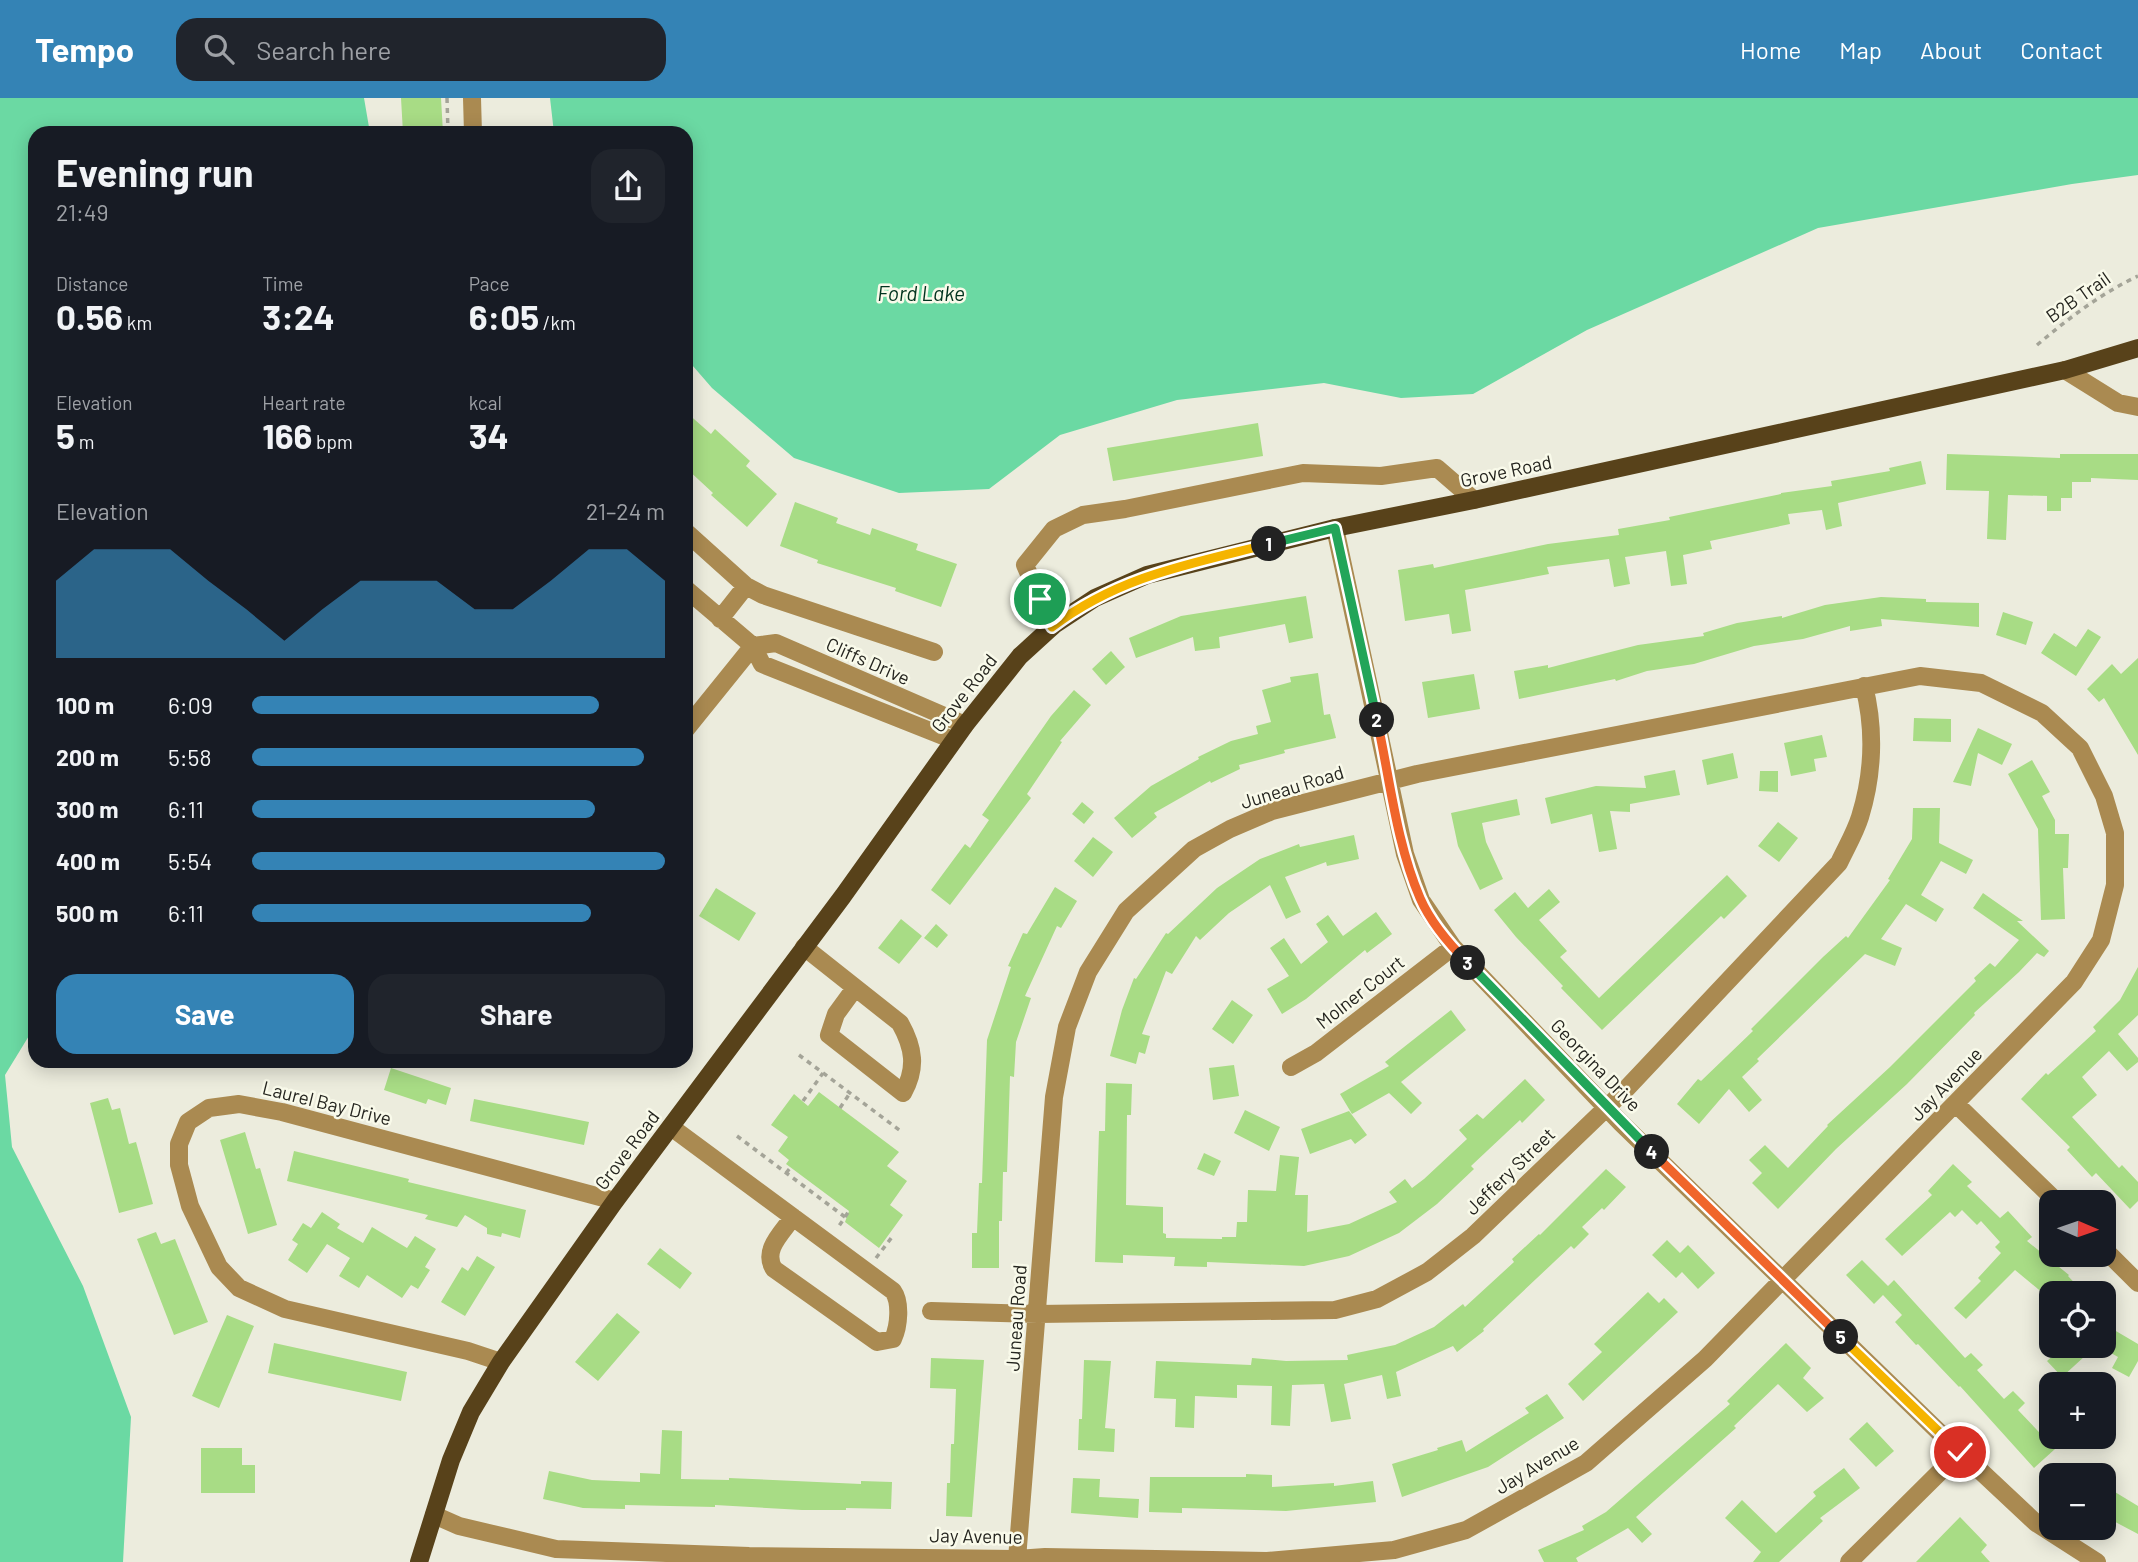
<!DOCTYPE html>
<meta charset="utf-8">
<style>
:root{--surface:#171b24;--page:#20242c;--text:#f1f3f6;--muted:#9ea1a6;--accent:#3483b5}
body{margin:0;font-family:Barlow,sans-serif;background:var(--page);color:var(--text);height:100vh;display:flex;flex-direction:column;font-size:26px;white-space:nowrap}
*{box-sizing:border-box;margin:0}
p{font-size:23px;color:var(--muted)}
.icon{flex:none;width:38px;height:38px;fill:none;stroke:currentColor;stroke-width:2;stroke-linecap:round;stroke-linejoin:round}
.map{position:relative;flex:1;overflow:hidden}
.sheet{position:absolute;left:28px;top:28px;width:665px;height:942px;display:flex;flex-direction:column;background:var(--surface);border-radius:21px;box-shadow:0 4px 18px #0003}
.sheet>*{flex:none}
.needle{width:46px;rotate:92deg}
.buttons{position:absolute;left:2039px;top:1092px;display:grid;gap:14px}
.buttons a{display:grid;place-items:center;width:77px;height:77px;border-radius:14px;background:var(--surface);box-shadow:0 4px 18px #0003;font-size:35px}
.pin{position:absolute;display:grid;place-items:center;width:60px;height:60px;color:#fff;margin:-30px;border:4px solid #fff;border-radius:50%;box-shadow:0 2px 7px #0007}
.km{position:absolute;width:35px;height:35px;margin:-18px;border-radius:50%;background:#222;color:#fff;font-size:19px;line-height:35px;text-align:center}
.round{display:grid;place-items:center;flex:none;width:74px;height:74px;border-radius:21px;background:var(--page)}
.overview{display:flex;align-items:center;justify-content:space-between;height:119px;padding:0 28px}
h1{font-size:38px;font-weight:700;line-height:52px}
.metrics{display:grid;grid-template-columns:repeat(3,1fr);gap:10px;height:119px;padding:7px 28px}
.metrics div{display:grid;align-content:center}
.metrics b{font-size:35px;font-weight:700}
.metrics small{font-size:19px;font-weight:400}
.metrics p{font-size:19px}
.chart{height:196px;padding:14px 28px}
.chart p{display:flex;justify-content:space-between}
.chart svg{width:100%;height:126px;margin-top:7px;fill:var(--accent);opacity:.7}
.button{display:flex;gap:14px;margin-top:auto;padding:14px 28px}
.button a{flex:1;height:80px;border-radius:21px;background:var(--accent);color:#fff;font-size:28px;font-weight:700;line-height:80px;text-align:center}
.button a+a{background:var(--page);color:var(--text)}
ul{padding:0 28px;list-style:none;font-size:23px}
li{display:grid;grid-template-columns:112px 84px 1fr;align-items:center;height:52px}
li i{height:18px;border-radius:9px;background:var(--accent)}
header{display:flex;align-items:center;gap:42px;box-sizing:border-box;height:98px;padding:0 35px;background:var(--accent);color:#fff}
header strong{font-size:33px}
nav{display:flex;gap:38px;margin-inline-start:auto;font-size:24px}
.search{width:490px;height:63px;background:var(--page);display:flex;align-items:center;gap:18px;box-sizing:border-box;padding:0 24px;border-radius:21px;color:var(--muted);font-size:26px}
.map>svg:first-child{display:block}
.water{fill:#6bd9a3}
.building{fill:#a8dc85}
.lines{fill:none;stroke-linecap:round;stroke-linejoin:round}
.path{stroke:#a4a498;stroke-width:3.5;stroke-dasharray:5 5;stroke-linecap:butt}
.minor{stroke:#aa8a51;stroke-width:18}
.major{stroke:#58421a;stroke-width:18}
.split-1-casing{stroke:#fff;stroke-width:14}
.split-2-casing{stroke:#fff;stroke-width:14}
.split-3-casing{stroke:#fff;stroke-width:14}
.split-4-casing{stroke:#fff;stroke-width:14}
.split-5-casing{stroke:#fff;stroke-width:14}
.split-6-casing{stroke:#fff;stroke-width:14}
.split-1{stroke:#f5b400;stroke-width:9}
.split-2{stroke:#22a559;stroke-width:9}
.split-3{stroke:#f0652b;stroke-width:9}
.split-4{stroke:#22a559;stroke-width:9}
.split-5{stroke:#f0652b;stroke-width:9}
.split-6{stroke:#f5b400;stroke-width:9}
.labels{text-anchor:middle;stroke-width:5;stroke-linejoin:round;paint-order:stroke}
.street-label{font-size:19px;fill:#25251f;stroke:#f9faea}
.water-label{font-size:21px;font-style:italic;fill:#00331e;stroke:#f9faea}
</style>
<header>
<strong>Tempo</strong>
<div class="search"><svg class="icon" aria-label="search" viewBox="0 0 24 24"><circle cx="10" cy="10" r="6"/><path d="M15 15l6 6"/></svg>Search here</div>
<nav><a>Home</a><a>Map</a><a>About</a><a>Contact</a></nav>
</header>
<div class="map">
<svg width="2138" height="1464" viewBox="0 0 2138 1464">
<rect width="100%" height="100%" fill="#ececdd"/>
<path class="water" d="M0,0H364L370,35H35V928L5,977L12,1049L83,1188L131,1319L123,1464H0Z
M550,0H2138V77L2072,86L1818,130L1587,232L1473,296L1401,300L1324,285L1177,302L1060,337L989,391L899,395L794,360L712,290L686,260V35H554Z"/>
<path class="building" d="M401,0H441L443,35H403Z
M686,314L711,336L715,331L750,363L746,368L777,396L747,429L711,397L713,395L686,370Z
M1258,325L1263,358L1113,383L1107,350Z
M1947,356L2060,360V356H2138V382L2091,380V384H2072V400H2061V413H2047V398L2008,397L2006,442L1987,441L1989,393L1946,392Z
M1921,363L1926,386L1838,405L1842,428L1826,432L1822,412L1788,416L1790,426L1710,443L1712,451L1683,457L1687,486L1671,488L1666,453L1625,459L1630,486L1614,489L1609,461L1547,469L1549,476L1465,492L1471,533L1452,536L1449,516L1405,523L1398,472L1433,466L1434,470L1548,446L1619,437L1618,431L1670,422L1669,419L1781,396V395L1832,388L1831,383L1890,373L1889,370Z
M795,404L838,420L836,425L870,437L872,430L918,446L916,452L957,466L941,509L895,493L896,490L817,465L818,462L780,448Z
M1306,498L1313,540L1289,545L1285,526L1219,539L1220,550L1195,553L1193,539L1136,560L1129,540L1181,518Z
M1881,499L1926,501V504L1979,505V529L1881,521L1882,528L1850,533V528L1803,541L1754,548L1694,566L1647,573L1616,583L1615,581L1519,601L1514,573L1548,567V570L1638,547L1704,538L1703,535L1737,525L1782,518V520L1825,507Z
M2003,514L2033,524L2026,547L1996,537Z
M2088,531L2101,539L2076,578L2041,555L2054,535L2076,549Z
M1111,553L1125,569L1106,587L1092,571Z
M2138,560V657L2104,600L2099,604L2087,591L2112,566L2121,576Z
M1318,575L1324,617L1330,616L1336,640L1284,652L1285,655L1239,667L1240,671L1211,685L1210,683L1154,715L1157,719L1132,740L1114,720L1151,688L1199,661L1198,659L1231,643L1258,636L1256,628L1271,624L1262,592L1291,584L1290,579Z
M1474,576L1480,611L1428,620L1422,584Z
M1074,592L1091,607L1060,643L1062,644L1027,696L1031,700L950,807L931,792L965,746L970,750L989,722L982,717L1051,618Z
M1914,620L1951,621V644L1913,643Z
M1978,630L2012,646L2002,667L1978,655L1971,688L1953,684Z
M1822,637L1827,659L1814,661L1816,673L1791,678L1784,645Z
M1733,655L1738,680L1707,687L1702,662Z
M2032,662L2050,694L2042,698L2055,722V736H2069L2068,770H2063L2065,821L2041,822L2038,731L2008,676Z
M1675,672L1680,697L1630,706V714L1610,713L1617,751L1599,754L1592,716L1551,726L1545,700L1596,688L1646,690L1644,678Z
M1760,673H1778V694L1759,693Z
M1517,701L1520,717L1482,725L1486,744L1503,781L1480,792L1458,748L1451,715Z
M1082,704L1094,714L1084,726L1072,716Z
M1913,710H1940L1939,745L1973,762L1966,776L1941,763L1921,797L1944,811L1936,824L1906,806L1881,841L1902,850L1895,868L1865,856L1757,961L1759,963L1742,979L1762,1002L1749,1014L1729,991L1699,1026L1677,1006L1698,981L1701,983L1753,933L1751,931L1823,859L1846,838L1848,840L1890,782L1888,781L1912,741Z
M1778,724L1798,740L1779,764L1758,748Z
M1354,737L1359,761L1327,768L1326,764L1285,779L1301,814L1286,821L1270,787L1229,815L1200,842L1196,838L1172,876L1166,873L1142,936L1150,938L1145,956L1139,954L1136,966L1110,958L1122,912L1134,880L1136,881L1166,835L1168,836L1217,790L1260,761L1299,746L1300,749Z
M1093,739L1113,754L1093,779L1074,763Z
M1727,777L1747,798L1724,821L1721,818L1602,932L1561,890L1563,888L1516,839L1494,812L1515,794L1528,810L1549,791L1560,804L1539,822L1567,853L1560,859L1599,900Z
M1055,789L1077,803L1061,830L1057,828L1025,898L1031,900L1016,944L1014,979L1010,978L1007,1074H1003L1002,1123H999V1170H972V1135H977L979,1085H982L987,942L1011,869L1008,868L1023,835L1027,836Z
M716,790L756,815L739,843L699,818Z
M1983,795L2023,823H2017L2049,853L2044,859L2037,855L2019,874L1974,915L1975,917L1907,986L1836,1051L1778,1111L1752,1085L1762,1075L1749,1062L1765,1047L1788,1070L1828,1028L1827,1027L1890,969L1976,883L1974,880L1990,865L1995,869L2019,842L1973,810Z
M1376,814L1392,836L1367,855L1365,852L1306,901L1282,916L1267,891L1289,878L1270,850L1284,840L1301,866L1328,844L1316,826L1328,817L1343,838Z
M901,821L922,838L899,866L878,850Z
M936,826L948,837L937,850L924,840Z
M2138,869V917L2118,936L2138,960V964L2127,973L2109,953L2082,979L2097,997L2072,1019L2119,1070L2122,1067L2138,1084V1103L2130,1111L2096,1075L2092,1079L2067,1052L2070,1049L2021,1001L2046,975L2048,977L2096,933L2093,929L2120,902Z
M1232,902L1253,917L1233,946L1212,931Z
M1451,912L1466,932L1401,984L1422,1005L1411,1016L1389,995L1352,1016L1340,996L1389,968L1385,964Z
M1234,967L1239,998L1213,1002L1209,970Z
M391,970L451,990L446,1007L428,1001L426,1006L384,992Z
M1525,981L1545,1002L1522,1025L1520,1022L1471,1068L1474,1071L1437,1106L1399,1135L1349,1158L1304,1168L1207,1164V1169L1174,1168L1175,1159L1123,1157V1165L1095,1164L1099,1033H1105L1106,985L1132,986L1131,1017H1127L1126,1107L1163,1109V1135L1166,1136V1140L1222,1141V1139H1236L1237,1124H1247L1248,1092L1276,1093L1280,1057L1299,1059L1295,1097H1308L1307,1134L1349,1126L1397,1104L1389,1094L1405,1081L1412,1090L1424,1081L1467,1041L1459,1032L1477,1016L1483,1021Z
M819,994L899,1054L887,1068L907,1083L890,1107L903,1117L879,1150L845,1124L849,1113L786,1066L789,1062L778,1053L788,1039L771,1027L794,996L808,1008Z
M108,1000L112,1012L120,1010L129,1046L136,1044L153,1106L119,1115L90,1005Z
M474,1001L589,1024L584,1047L470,1023Z
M1245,1012L1280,1029L1269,1053L1234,1035Z
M1349,1013L1367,1037L1355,1046L1351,1041L1310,1056L1301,1031Z
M245,1034L256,1071L260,1070L277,1127L248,1136L220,1042Z
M294,1053L409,1081L408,1084L526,1112L520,1140L502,1135L501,1139L487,1136V1130L465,1117L457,1129L425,1121L428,1117L287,1083Z
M1204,1055L1221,1063L1214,1078L1197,1071Z
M1953,1066L1972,1084L1967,1088L2000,1120L2008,1113L2032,1139L2027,1143L2069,1177L2068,1178L2084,1195H2051L2050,1201L2015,1172L1966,1221L1954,1210L1981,1183L1978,1180L2001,1155L1995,1149L2000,1144L1981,1123L1977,1127L1962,1112L1955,1119L1950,1114L1902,1158L1885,1141L1932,1097L1928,1093Z
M1606,1071L1626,1089L1604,1112L1602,1110L1582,1129L1589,1136L1574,1151L1571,1148L1483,1231L1484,1233L1457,1254L1453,1248L1396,1274L1401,1298L1387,1301L1382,1277L1344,1286L1351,1321L1331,1324L1324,1286L1292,1287L1290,1328L1271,1327L1272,1288L1237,1287V1300L1195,1298L1194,1330L1175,1329L1176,1301L1154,1300L1156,1263L1251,1267L1252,1260L1286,1263L1348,1262L1347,1257L1395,1247L1434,1229L1463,1206L1465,1209L1514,1164L1512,1161L1539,1136L1540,1137Z
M322,1114L340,1126L337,1130L363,1145L372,1129L407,1150L415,1138L436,1151L425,1169L430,1172L418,1191L411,1187L402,1200L367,1177L359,1190L339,1178L350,1160L327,1146L307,1175L288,1162L298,1146L292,1142L303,1125L311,1130Z
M156,1134L161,1146L175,1141L208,1224L174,1237L137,1141Z
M1667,1142L1680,1155L1688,1147L1715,1175L1698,1191L1682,1174L1676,1180L1652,1157Z
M660,1150L692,1175L680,1191L647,1166Z
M477,1158L495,1169L465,1218L441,1204L462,1169L468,1173Z
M1862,1162L1888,1188L1894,1182L1965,1260L1971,1255L1983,1267L1977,1272L2004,1301L2013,1293L2025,1305L2018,1312L2055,1351L2034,1370L1960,1288L1959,1289L1918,1246L1916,1247L1895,1224L1902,1217L1883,1197L1874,1206L1846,1177Z
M1648,1194L1659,1205L1664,1200L1678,1214L1583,1303L1568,1286L1602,1254L1594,1246Z
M617,1215L640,1234L598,1283L575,1264Z
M227,1217L254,1228L219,1310L192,1298Z
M2104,1226L2138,1246V1263L2129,1279L2112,1270L2118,1259L2104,1251Z
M274,1245L407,1274L401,1303L268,1275Z
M1786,1245L1811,1270L1803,1280L1824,1300L1807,1314L1778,1286L1734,1328L1736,1330L1636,1419L1652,1436L1642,1445L1628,1430L1576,1460L1578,1464H1544L1538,1452L1584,1432L1582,1428L1606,1414L1730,1306L1727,1303Z
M2064,1248H2076L2085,1258L2062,1279L2047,1263Z
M931,1260L984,1262L972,1419L946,1418L947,1385H950L951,1346H954L956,1291L930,1290Z
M1084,1262L1111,1263L1105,1330L1115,1331L1114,1354L1078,1352L1079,1321H1082Z
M1547,1296L1564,1320L1488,1369L1402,1399L1392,1366L1438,1352L1437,1350L1462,1342L1466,1354L1529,1315L1525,1310Z
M1867,1324L1894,1353L1876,1369L1849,1341Z
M662,1332L682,1333L681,1381L729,1382V1380L861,1386V1383L892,1384L891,1411L846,1410V1412H802L715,1407V1409L625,1407V1411L583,1410L543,1401L549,1373L592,1382L640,1384V1375L660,1376Z
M201,1350H242V1367H255V1395H201Z
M1844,1370L1860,1390L1820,1420L1823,1423L1779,1464H1753L1761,1454L1725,1420L1742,1402L1776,1435L1816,1398L1813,1394Z
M1246,1376L1272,1377V1389L1334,1385V1388L1373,1383L1376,1404L1286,1413L1182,1410V1415L1149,1414L1150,1379H1246Z
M1073,1380L1100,1381L1099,1399L1139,1401L1138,1420L1071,1415Z
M2110,1391L2138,1408V1436L2104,1418V1404Z
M1960,1419L1987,1447L1981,1454L1990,1464H1916Z"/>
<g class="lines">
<path class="path" d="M447,0L448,35
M2037,247C2069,220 2100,196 2138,178
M799,957L902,1034
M803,1003L823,975
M840,1010L850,995
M737,1038L845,1119L837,1131
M786,1075L791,1069
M845,1119L849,1113
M876,1160L892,1139"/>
<path class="minor" d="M472,0L473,35
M2065,272L2118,305L2138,309
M1335,430L1405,756L1421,802L1453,849L1621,1025L1941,1336L2036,1425L2097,1464
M686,434L746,488L763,497L934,554
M686,491L753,548L762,566L953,642
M720,521L746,488
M1052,529L1025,467L1054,431L1083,417L1125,411L1303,375L1381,378L1437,370L1474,402
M753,548L776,545L965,627
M686,631L753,548
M804,849L900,925C914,950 917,970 903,995L829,937L836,916L855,890
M1291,969L1316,955L1453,849
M1956,1006L2057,1104
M671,1029L893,1193C901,1204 899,1228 893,1241L877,1244L774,1171C762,1152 782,1135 793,1119
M2104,1151L2138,1185
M931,1213L1038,1216L1335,1212L1377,1201L1427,1174L1473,1138L1627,990L1839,765C1846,750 1855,735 1860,719C1873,677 1875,631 1864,588
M501,1264L468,1253L285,1211L239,1190L219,1169L190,1108L179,1067V1046L188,1024L209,1010L239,1006L282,1014L615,1103
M434,1417L459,1428L556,1451L749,1458L1017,1461L1045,1459L1267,1463L1394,1452L1466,1432L1586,1365L1705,1261L2074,884L2101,842L2115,787V735L2104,698L2080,650L2042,615L1981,585L1920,578L1417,676L1272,713L1230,731L1194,751L1126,813L1088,874L1067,929L1054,999L1019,1436L1017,1461V1464
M1849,1464L1960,1354"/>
<path class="major" d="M419,1464L451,1362L471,1314L501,1264L615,1103L843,798L965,627L1020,558L1054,527L1095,500L1147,477L1335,430L1474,402L2065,272L2138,250"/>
</g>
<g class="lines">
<defs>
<path id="split-1" d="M1040,501L1052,529C1119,478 1190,466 1269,446"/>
<path id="split-2" d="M1269,446L1335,430L1377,622"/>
<path id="split-3" d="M1377,622C1390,681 1396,744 1420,800C1430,823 1450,847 1468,865"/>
<path id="split-4" d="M1468,865L1652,1054"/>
<path id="split-5" d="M1652,1054L1841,1239"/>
<path id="split-6" d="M1841,1239L1960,1354"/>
</defs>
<use href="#split-1" class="split-1-casing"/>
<use href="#split-2" class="split-2-casing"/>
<use href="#split-3" class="split-3-casing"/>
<use href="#split-4" class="split-4-casing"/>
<use href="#split-5" class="split-5-casing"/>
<use href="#split-6" class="split-6-casing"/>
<use href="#split-1" class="split-1"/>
<use href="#split-2" class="split-2"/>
<use href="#split-3" class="split-3"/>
<use href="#split-4" class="split-4"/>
<use href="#split-5" class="split-5"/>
<use href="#split-6" class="split-6"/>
</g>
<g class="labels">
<g class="street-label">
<text transform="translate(2078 199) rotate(-35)" y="7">B2B Trail</text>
<text transform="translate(1506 373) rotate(-12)" y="7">Grove Road</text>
<text transform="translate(868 563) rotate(24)" y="7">Cliffs Drive</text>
<text transform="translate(964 595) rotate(-52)" y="7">Grove Road</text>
<text transform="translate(1292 689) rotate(-17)" y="7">Juneau Road</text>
<text transform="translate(1360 894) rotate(-38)" y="7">Molner Court</text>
<text transform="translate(1596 967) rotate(46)" y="7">Georgina Drive</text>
<text transform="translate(1946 986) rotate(-46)" y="7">Jay Avenue</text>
<text transform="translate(327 1005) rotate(14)" y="7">Laurel Bay Drive</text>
<text transform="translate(627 1052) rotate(-53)" y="7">Grove Road</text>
<text transform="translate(1510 1073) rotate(-44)" y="7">Jeffery Street</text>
<text transform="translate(1016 1220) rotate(-86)" y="7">Juneau Road</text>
<text transform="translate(1537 1367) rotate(-31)" y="7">Jay Avenue</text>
<text transform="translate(976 1438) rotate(1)" y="7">Jay Avenue</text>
</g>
<g class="water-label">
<text x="921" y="203">Ford Lake</text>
</g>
</g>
</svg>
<div class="buttons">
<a><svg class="needle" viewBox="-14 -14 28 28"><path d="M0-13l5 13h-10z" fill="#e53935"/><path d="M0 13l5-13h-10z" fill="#9ea1a6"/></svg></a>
<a><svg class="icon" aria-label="locate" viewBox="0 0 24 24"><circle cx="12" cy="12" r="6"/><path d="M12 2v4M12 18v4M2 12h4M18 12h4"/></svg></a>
<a>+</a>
<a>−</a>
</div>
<div class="pin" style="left:1040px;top:501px;background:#1e9e55"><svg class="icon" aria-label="arrive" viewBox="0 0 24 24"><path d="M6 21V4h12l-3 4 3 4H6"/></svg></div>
<div class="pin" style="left:1960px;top:1354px;background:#d93025"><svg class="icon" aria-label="check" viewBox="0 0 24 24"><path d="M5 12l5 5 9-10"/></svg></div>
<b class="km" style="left:1269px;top:446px">1</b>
<b class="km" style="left:1377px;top:622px">2</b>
<b class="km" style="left:1468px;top:865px">3</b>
<b class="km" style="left:1652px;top:1054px">4</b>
<b class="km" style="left:1841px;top:1239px">5</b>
<section class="sheet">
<div class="overview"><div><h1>Evening run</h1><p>21:49</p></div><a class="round"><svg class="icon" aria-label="share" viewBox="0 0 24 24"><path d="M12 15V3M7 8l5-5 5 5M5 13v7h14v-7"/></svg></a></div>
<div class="metrics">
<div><p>Distance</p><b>0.56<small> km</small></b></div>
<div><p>Time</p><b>3:24</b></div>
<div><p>Pace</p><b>6:05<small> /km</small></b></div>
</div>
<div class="metrics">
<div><p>Elevation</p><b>5<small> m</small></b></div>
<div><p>Heart rate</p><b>166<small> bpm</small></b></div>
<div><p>kcal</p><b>34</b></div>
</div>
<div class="chart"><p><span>Elevation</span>21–24 m</p>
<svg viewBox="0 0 160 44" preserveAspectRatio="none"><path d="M0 44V17L10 6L20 6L30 6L40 17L50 27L60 38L70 27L80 17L90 17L100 17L110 27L120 27L130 17L140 6L150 6L160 17V44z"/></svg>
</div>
<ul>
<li><b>100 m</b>6:09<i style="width:84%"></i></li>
<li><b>200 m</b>5:58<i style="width:95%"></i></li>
<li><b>300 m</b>6:11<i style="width:83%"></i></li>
<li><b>400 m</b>5:54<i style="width:100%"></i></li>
<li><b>500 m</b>6:11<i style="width:82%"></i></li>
</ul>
<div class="button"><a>Save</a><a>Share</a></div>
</section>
</div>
